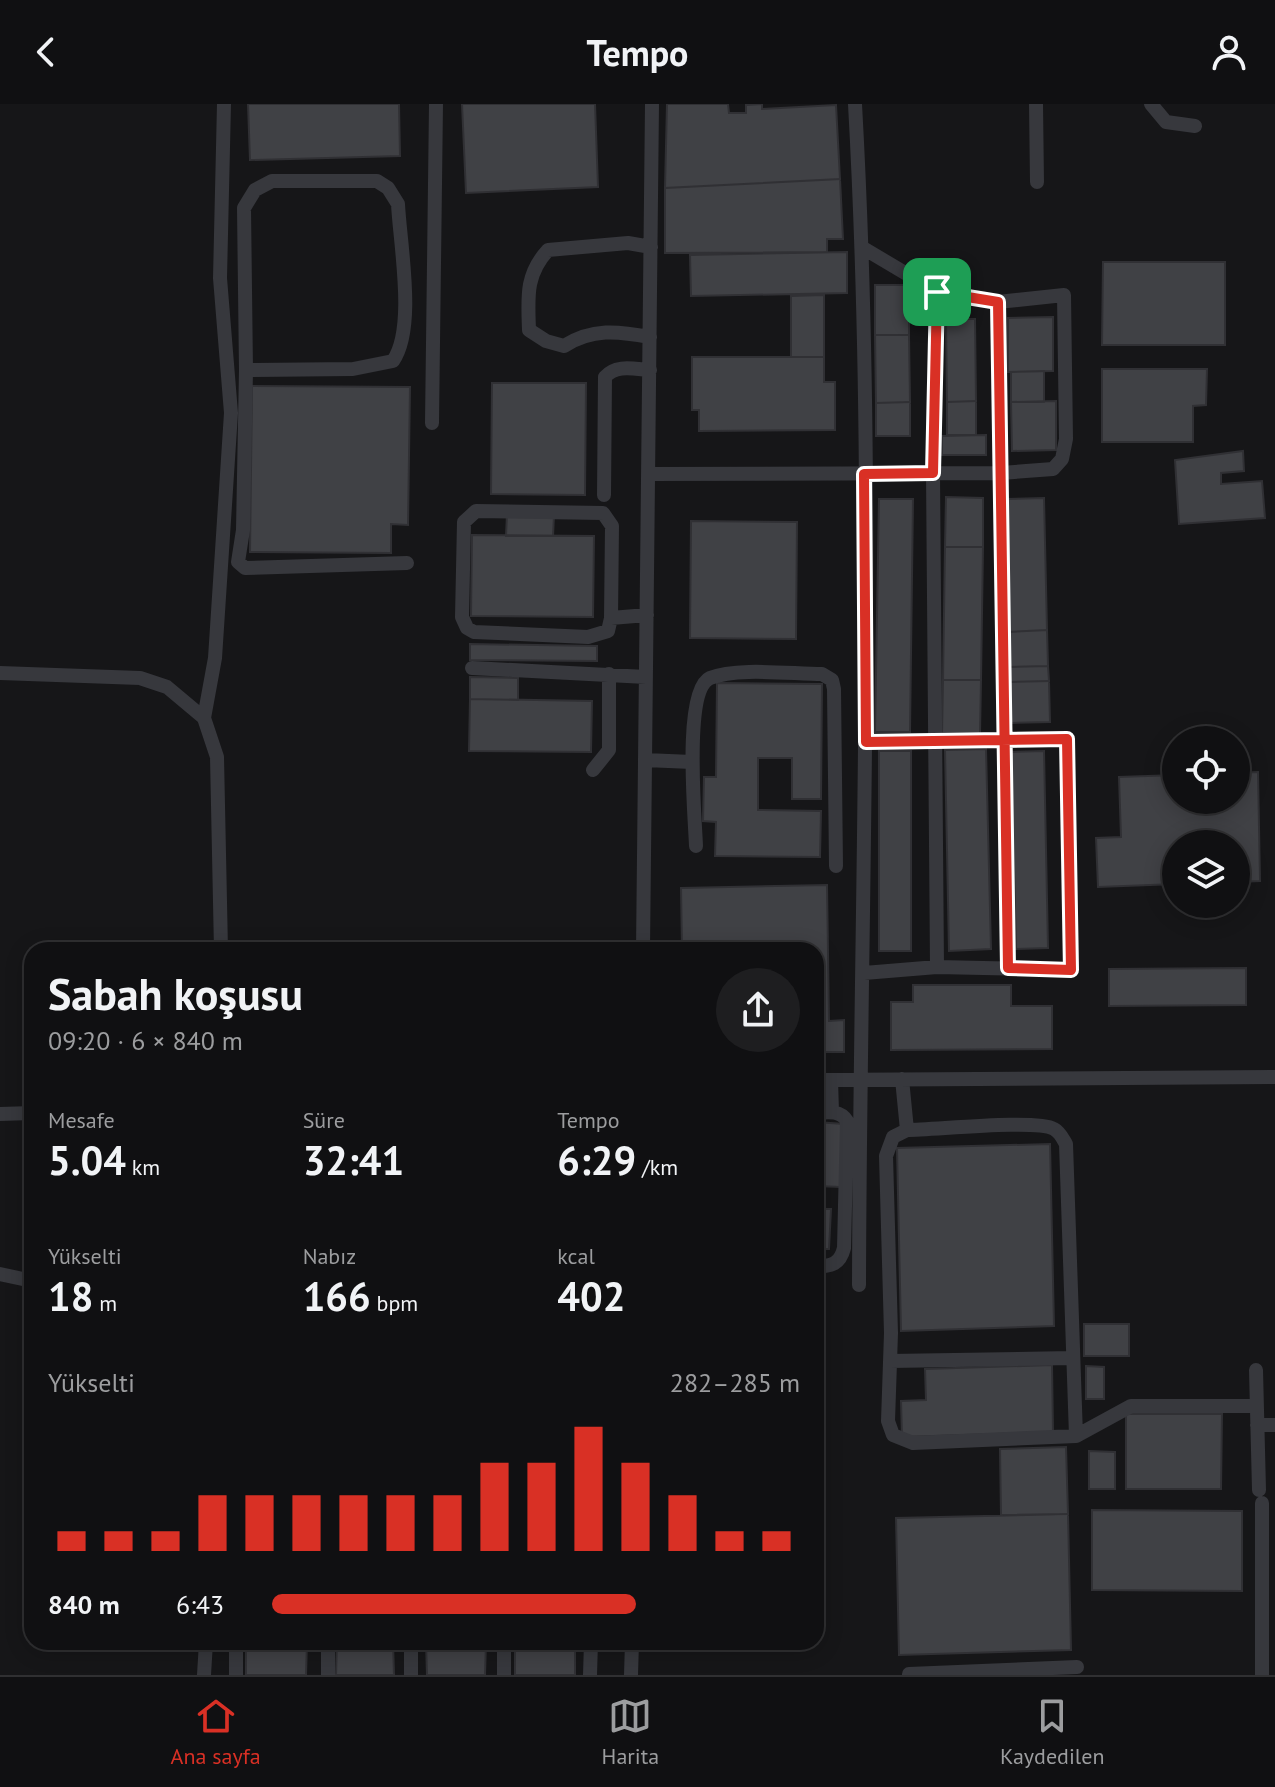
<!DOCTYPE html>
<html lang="tr">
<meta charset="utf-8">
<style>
:root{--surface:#101012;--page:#1e1e20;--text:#f1f3f6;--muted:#9c9d9f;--line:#303032;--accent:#d93025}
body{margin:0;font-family:"PT Sans",sans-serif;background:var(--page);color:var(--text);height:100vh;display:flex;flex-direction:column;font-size:30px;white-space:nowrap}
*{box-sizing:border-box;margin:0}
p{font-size:26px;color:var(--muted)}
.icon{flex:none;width:44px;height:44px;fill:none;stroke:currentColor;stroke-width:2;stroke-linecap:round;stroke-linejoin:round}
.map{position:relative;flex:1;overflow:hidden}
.drawer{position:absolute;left:24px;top:838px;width:800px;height:708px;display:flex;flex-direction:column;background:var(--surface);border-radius:24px;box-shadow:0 4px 20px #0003,0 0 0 2px var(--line)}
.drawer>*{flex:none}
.tools{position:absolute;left:1162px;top:622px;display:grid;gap:16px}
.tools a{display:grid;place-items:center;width:88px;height:88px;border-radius:50%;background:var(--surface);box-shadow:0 4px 20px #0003,0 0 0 2px var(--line);font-size:40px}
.pin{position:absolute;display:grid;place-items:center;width:68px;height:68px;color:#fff;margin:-34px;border-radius:16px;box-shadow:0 4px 12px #0006}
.round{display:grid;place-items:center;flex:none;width:84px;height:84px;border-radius:42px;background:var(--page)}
.head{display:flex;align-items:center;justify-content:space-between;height:136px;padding:0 24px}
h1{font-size:44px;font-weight:600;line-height:60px}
.stats{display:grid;grid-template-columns:repeat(3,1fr);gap:12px;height:136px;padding:8px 24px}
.stats div{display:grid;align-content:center}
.stats b{font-size:40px;font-weight:600}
.stats small{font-size:22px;font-weight:400}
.stats p{font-size:22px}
.chart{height:224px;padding:16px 24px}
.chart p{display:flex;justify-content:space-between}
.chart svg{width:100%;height:144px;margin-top:8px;stroke:var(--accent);stroke-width:6}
ul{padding:0 24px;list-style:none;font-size:26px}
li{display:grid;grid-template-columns:128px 96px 1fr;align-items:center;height:60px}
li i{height:20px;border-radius:10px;background:var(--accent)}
header{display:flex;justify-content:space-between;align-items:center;height:104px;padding:0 24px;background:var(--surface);font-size:36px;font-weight:600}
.dock{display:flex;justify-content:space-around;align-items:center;height:112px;border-top:2px solid var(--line);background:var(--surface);font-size:22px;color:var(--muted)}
.dock a{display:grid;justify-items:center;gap:4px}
.dock .selected{color:var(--accent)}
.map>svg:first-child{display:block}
.building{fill:#404145;stroke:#303034;stroke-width:2}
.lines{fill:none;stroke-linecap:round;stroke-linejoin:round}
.minor{stroke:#37383d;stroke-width:14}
.route-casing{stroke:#fff;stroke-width:16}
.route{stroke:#d93025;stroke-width:10}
</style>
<header><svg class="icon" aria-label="back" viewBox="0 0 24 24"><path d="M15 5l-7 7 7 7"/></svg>Tempo<svg class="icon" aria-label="person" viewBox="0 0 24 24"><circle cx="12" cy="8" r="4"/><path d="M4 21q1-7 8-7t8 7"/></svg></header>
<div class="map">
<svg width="1275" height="1571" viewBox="0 0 1275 1571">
<rect width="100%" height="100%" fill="#161618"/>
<path class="building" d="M248,0H399L400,52L250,56Z
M462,0H595L598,83L466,89Z
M667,0H728L729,9H746V1L762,0V5L836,1L840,75L665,84Z
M840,75L843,135H827V148L665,149V84Z
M847,148V189L691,192L690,151Z
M1103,158H1225V241H1102Z
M875,181H909V231H875Z
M824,191V253H791V192Z
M1053,213V267L1008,268V214Z
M946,215H975L976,297L947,298Z
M875,231H909L910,298L876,299Z
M692,253H824V278H835V326L699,327V306H692Z
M1102,265H1207L1206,301L1193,302V338H1102Z
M1044,267V298H1011V268Z
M492,279H586L585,391L491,390Z
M252,282L410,283L408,421L391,420V449L250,448Z
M976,297V331H947V298Z
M1056,297V346L1012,347L1011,298Z
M910,298V332H876V299Z
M986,331V351H942V332Z
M1243,347L1244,367L1221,369V380L1262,377L1265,414L1179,420L1175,356Z
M946,393L983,394V443H945Z
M1044,394L1047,526L1008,528L1005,395Z
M879,395H913L910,628H875Z
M507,410L554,411L553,432H506Z
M691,417L797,418L796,535L690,534Z
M472,431L594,432L593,513L471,512Z
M945,443H983L981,576H943Z
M1047,526L1048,562L1009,563L1008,528Z
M470,540L597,542V557L470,556Z
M1048,562L1049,577L1010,578L1009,563Z
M470,573L518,574V596L470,595Z
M943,576H981L980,630L942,629Z
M1049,577L1050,618L1011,619L1010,578Z
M717,579L822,580L821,695H792V654H758V706L821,707L820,753L715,752L716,718L703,717L704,673H716Z
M470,595L592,597L591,648L469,647Z
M986,645L991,845L949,847L945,646Z
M879,647H911V847H879Z
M1044,647L1048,844L1016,845L1011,648Z
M1258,668L1260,777L1236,778V740H1176V780L1098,783L1096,734L1121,733L1119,673L1176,671V696H1236V669Z
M827,781L829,917L844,916V948H816V846H682L681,784Z
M1246,864V901L1109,902V865Z
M913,881H1011V902H1052V945L891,946V898H913Z
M816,1018L844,1020L841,1083L816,1082Z
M1050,1040L1054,1222L901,1227L897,1044Z
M816,1105H831L829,1145H816Z
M1084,1220H1129V1252H1084Z
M1052,1261L1053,1328L902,1333L901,1297L926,1296L925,1265Z
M1086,1262L1104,1263V1295H1086Z
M1126,1310H1222L1221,1385H1126Z
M1066,1343L1068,1410L1001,1411L1000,1345Z
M1089,1347L1115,1348V1385H1089Z
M1092,1406L1242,1407V1487L1092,1486Z
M1068,1410L1071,1546L899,1551L896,1414Z
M246,1538H307L306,1571H246Z
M337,1538H393L394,1571H336Z
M426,1538H486L485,1571H427Z
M515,1538H575V1571H515Z"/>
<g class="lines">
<path class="minor" d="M855,0C877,393 860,787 859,1181
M1036,0L1037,78
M1151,0L1166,18L1195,22
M998,198L1008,864
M650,233C618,227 592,224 564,242L546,237L529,226C528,194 525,171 548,146L628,139L651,143
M246,266L353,265L393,257C416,224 400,141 398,100L388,84L377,77H272L255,86L244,104L246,266L243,426L238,458L245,464L407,459
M432,319L436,0
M648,370L1001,369L1053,365L1062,355L1066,335L1064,191L998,198L937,188L863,144
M604,391L605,273C616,260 634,265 650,266
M611,514L612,422L603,409L476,407L464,418L462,513L467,524L474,528L588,533L608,527L611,514L647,511
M472,564L646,573
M0,569L140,574L167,583L204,614L217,653L221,846
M204,614L215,554L231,309L220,174L224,0
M645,656L692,658
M593,666L609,646V570
M696,742C695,713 683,586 710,574C737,563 792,570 822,570L832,576L834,585L836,762
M643,846L652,0
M937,863L933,369L937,188
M864,869L937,863L1071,866L1067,635L866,638
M902,975L907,1026L893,1033L886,1052L891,1229L888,1317L893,1331L913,1339L1076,1332L1131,1302H1256
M816,976L1275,973
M831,976L832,1008
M816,1009C828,1008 840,1006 847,1017L844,1144C840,1160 832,1162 816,1163
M0,1010L32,1009
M907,1026C935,1026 1036,1015 1054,1025C1060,1028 1063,1035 1066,1040L1076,1332
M0,1170L32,1177
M890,1257L1072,1254
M1256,1266L1259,1386
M1257,1321H1275
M236,1538V1571
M328,1538V1571
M504,1538V1571
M909,1570L1077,1563
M204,1571L206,1538
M411,1571V1538
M590,1571L591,1538
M631,1571L632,1538
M1262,1571V1399"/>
</g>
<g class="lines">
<defs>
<path id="route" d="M937,188L933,369L864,370L866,638L1067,635L1071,866L1008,864L998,198L937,188"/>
</defs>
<use href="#route" class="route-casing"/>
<use href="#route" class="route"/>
</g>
</svg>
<div class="tools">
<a><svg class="icon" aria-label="locate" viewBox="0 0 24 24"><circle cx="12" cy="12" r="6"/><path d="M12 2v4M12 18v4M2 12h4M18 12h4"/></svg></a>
<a><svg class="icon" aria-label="layers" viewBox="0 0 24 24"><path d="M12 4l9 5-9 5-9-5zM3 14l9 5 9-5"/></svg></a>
</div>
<div class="pin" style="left:937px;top:188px;background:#1e9e55"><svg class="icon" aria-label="arrive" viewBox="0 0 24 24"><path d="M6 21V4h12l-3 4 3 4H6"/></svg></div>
<section class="drawer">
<div class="head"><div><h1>Sabah koşusu</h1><p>09:20 · 6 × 840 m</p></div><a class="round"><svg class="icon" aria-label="share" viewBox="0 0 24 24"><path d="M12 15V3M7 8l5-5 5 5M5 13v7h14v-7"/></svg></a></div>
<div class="stats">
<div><p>Mesafe</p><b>5.04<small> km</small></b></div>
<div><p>Süre</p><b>32:41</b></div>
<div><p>Tempo</p><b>6:29<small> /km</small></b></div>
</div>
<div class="stats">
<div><p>Yükselti</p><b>18<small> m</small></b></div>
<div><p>Nabız</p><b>166<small> bpm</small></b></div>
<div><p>kcal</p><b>402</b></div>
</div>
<div class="chart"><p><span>Yükselti</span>282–285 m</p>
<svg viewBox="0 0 160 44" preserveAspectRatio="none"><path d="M5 44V38M15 44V38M25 44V38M35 44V27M45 44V27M55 44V27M65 44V27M75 44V27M85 44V27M95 44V17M105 44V17M115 44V6M125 44V17M135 44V27M145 44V38M155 44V38"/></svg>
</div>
<ul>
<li><b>840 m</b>6:43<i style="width:69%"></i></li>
</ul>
</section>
</div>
<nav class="dock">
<a class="selected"><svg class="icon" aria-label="home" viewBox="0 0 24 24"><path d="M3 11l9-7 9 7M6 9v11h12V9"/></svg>Ana sayfa</a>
<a><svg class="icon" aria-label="map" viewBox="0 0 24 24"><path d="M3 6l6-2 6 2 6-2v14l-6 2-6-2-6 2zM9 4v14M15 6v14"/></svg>Harita</a>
<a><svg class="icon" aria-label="saved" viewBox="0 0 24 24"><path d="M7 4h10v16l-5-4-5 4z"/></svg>Kaydedilen</a>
</nav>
